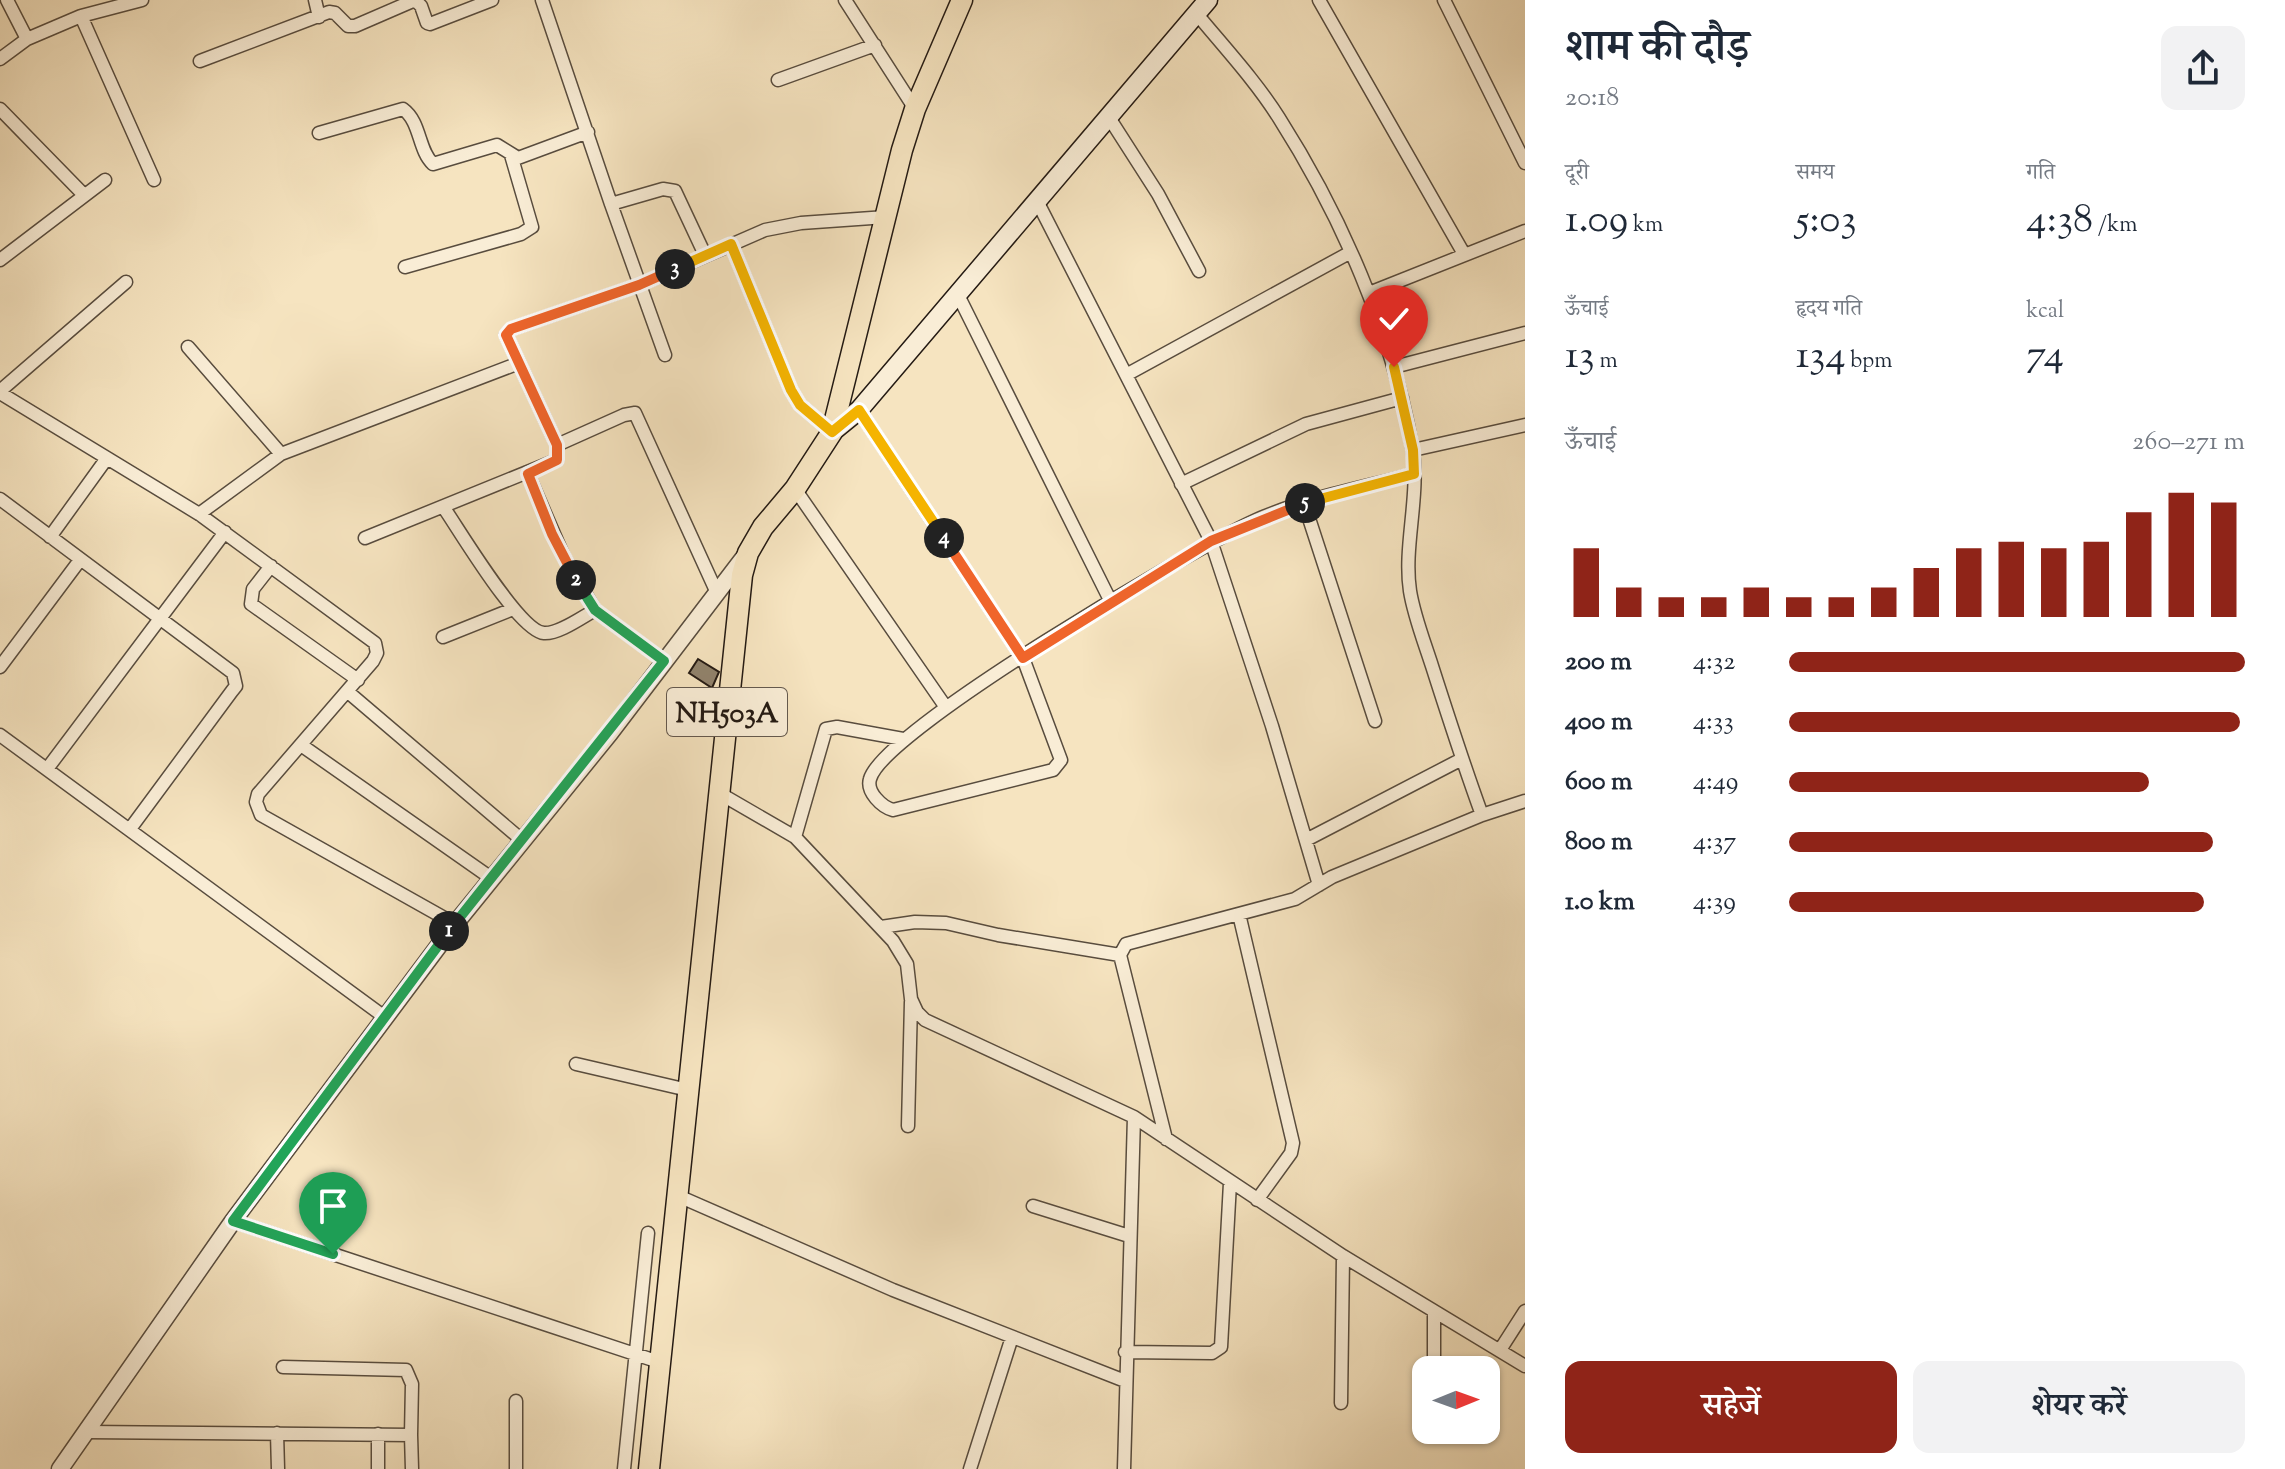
<!DOCTYPE html>
<html lang="hi">
<meta charset="utf-8">
<style>
:root{--surface:#fff;--page:#f2f2f3;--text:#1f2937;--muted:#747a83;--accent:#8f2418}
body{margin:0;font-family:"Sorts Mill Goudy","Noto Serif Devanagari",serif;background:var(--page);color:var(--text);height:100vh;display:flex;flex-direction:column;font-size:30px;white-space:nowrap}
*{box-sizing:border-box;margin:0}
p{font-size:26px;color:var(--muted)}
.icon{flex:none;width:44px;height:44px;fill:none;stroke:currentColor;stroke-width:2;stroke-linecap:round;stroke-linejoin:round}
.map{position:relative;flex:1;overflow:hidden}
.drawer{display:flex;flex-direction:column;background:var(--surface);width:760px}
.drawer>*{flex:none}
.needle{width:52px;rotate:89deg}
.fabs{position:absolute;left:1412px;top:1356px;display:grid;gap:16px}
.fabs a{display:grid;place-items:center;width:88px;height:88px;border-radius:16px;background:var(--surface);box-shadow:0 2px 6px #0004;font-size:40px}
.pin{position:absolute;display:grid;place-items:center;width:68px;height:68px;color:#fff;margin:-82px -34px;border-radius:50% 50% 50% 0;rotate:-45deg;box-shadow:0 0 8px #0007}
.pin .icon{rotate:45deg}
.km{position:absolute;width:40px;height:40px;margin:-20px;border-radius:50%;background:#222;color:#fff;font-size:22px;line-height:40px;text-align:center}
.round{display:grid;place-items:center;flex:none;width:84px;height:84px;border-radius:16px;background:var(--page)}
.headline{display:flex;align-items:center;justify-content:space-between;height:136px;padding:0 40px}
h1{font-size:44px;font-weight:600;line-height:60px}
.stats{display:grid;grid-template-columns:repeat(3,1fr);gap:12px;height:136px;padding:8px 40px}
.stats div{display:grid;align-content:center}
.stats b{font-size:40px;font-weight:600}
.stats small{font-size:22px;font-weight:400}
.stats p{font-size:22px}
.chart{height:224px;padding:16px 40px}
.chart p{display:flex;justify-content:space-between}
.chart svg{width:100%;height:144px;margin-top:8px;stroke:var(--accent);stroke-width:6}
.action{display:flex;gap:16px;margin-top:auto;padding:16px 40px}
.action a{flex:1;height:92px;border-radius:16px;background:var(--accent);color:#fff;font-size:32px;font-weight:600;line-height:92px;text-align:center}
.action a+a{background:var(--page);color:var(--text)}
ul{padding:0 40px;list-style:none;font-size:26px}
li{display:grid;grid-template-columns:128px 96px 1fr;align-items:center;height:60px}
li i{height:20px;border-radius:10px;background:var(--accent)}
main{display:flex;flex:1;min-height:0}
.map>svg:first-child{display:block}
.building{fill:#91836d;stroke:#241a13;stroke-width:2}
.lines{fill:none;stroke-linecap:round;stroke-linejoin:round}
.minor-casing{stroke:#584c3e;stroke-width:15}
.tertiary-casing{stroke:#584c3e;stroke-width:19}
.secondary-casing{stroke:#241a13;stroke-width:21}
.trunk-casing{stroke:#241a13;stroke-width:23}
.minor{stroke:#f9edd6;stroke-width:12}
.tertiary{stroke:#f9edd6;stroke-width:16}
.secondary{stroke:#f9edd6;stroke-width:18}
.trunk{stroke:#f6e4c0;stroke-width:20}
.split-1-casing{stroke:#fff;stroke-width:16}
.split-2-casing{stroke:#fff;stroke-width:16}
.split-3-casing{stroke:#fff;stroke-width:16}
.split-4-casing{stroke:#fff;stroke-width:16}
.split-5-casing{stroke:#fff;stroke-width:16}
.split-6-casing{stroke:#fff;stroke-width:16}
.split-1{stroke:#22a559;stroke-width:10}
.split-2{stroke:#22a559;stroke-width:10}
.split-3{stroke:#f0652b;stroke-width:10}
.split-4{stroke:#f5b400;stroke-width:10}
.split-5{stroke:#f0652b;stroke-width:10}
.split-6{stroke:#f5b400;stroke-width:10}
.labels{text-anchor:middle;stroke-width:7;stroke-linejoin:round;paint-order:stroke}
.shield{fill:#f9edd6;stroke:#64594e;stroke-width:2}
.shield-label{font-size:28px;font-weight:bold;fill:#241a13}
</style>
<main>
<div class="map">
<svg width="1525" height="1469" viewBox="0 0 1525 1469">
<rect width="100%" height="100%" fill="#f6e4c0"/>
<filter id="stains"><feTurbulence type="fractalNoise" baseFrequency=".0025" numOctaves="4"/><feColorMatrix values="0 0 0 0 .2 0 0 0 0 .09 0 0 0 0 .02 0 0 0 .5 -.17"/></filter>
<radialGradient id="worn" r=".72"><stop offset=".6" stop-color="#630" stop-opacity="0"/><stop offset="1" stop-color="#630" stop-opacity=".3"/></radialGradient>
<path class="building" d="M698,659L719,672L712,688L689,673Z"/>
<g class="lines">
<defs>
<path id="minor" d="M315,0L319,17
M542,0L611,204L663,189L675,191L705,255
M845,0L915,109
M1319,0L1464,254
M1444,0L1525,163
M81,16L154,180
M27,39L81,16L142,0
M0,59L27,39L7,0
M200,61L329,12L335,13L348,26H355L415,0L421,6L427,23L430,24L492,0
M778,80L875,45
M0,109L84,195
M1108,116L1158,194L1199,271
M319,133L403,109C421,122 418,150 433,164L497,145L518,158L588,132
M1037,201L1211,541L1272,726L1319,885
M611,204L665,355
M731,244L791,390L800,405L832,432
M0,260L105,180
M405,267L521,234L532,227L511,155
M1369,293L1525,231
M958,295L1111,602
M188,347L281,454
M1394,367L1525,333
M1126,375L1351,252
M0,391L126,282
M0,393L199,514L375,643L377,653L373,661L258,794L256,802L261,815L455,924
M859,410L1023,658L1061,760L1053,770L893,810C882,807 866,792 870,779C883,730 1198,546 1256,520C1306,498 1361,488 1414,474
M557,445L624,415L635,413L717,593
M1413,450L1525,425
M528,474L564,557L595,610
M1181,484L1306,424L1402,398
M795,489L945,706
M0,499L233,673L236,686L232,691L130,829
M1304,503L1375,721
M444,508C460,531 519,631 544,633C559,634 582,617 595,610L664,661
M199,514L281,454L519,363L506,335L511,329L639,285L765,230L801,223L886,217
M50,537L107,458
M365,538L557,460V445L519,363
M271,566L253,589L251,604L358,680
M443,637L513,609
M0,667L80,560
M348,692L523,841
M0,735L386,1018
M301,745L491,878
M47,769L225,532
M719,793L795,837L893,941L907,964L911,999L917,1012L925,1020L1134,1117L1343,1256L1525,1366
M1482,815L1525,801
M795,837L826,729L837,727L903,739
M1306,840L1462,759
M1239,914L1293,1143L1291,1153L1257,1200
M881,927L915,922L946,923L998,935L1120,955
M576,1064L688,1090
M908,1126L911,1002
M1166,1139L1120,955L1126,944L1295,899L1332,877L1482,815C1464,766 1448,716 1432,666C1424,641 1414,616 1410,591C1403,545 1421,494 1412,446C1391,330 1342,217 1279,118C1255,80 1224,47 1196,13
M676,1195L893,1290L1125,1381
M1033,1206L1129,1236
M233,1221L659,1362
M1500,1350L1525,1311
M1125,1352L1212,1353L1221,1347L1230,1183
M1434,1370V1311
M516,1401V1469
M1341,1403L1343,1256
M87,1432L411,1435L412,1384L406,1370L283,1367
M277,1433L278,1469
M378,1434V1469
M411,1435L412,1469
M624,1469L648,1233
M970,1469L1012,1337
M1124,1469L1134,1117"/>
<path id="tertiary" d="M60,1469L233,1221L455,924L610,733L745,556"/>
<path id="secondary" d="M832,432L859,410L1208,0"/>
<path id="trunk" d="M649,1469L742,575L748,553L763,527L795,489L832,432L902,150L915,109L962,0"/>
</defs>
<use href="#minor" class="minor-casing"/>
<use href="#tertiary" class="tertiary-casing"/>
<use href="#secondary" class="secondary-casing"/>
<use href="#trunk" class="trunk-casing"/>
<use href="#minor" class="minor"/>
<use href="#tertiary" class="tertiary"/>
<use href="#secondary" class="secondary"/>
<use href="#trunk" class="trunk"/>
</g>
<g class="lines">
<defs>
<path id="split-1" d="M333,1254L233,1221L449,931"/>
<path id="split-2" d="M449,931L664,661L595,610L576,580"/>
<path id="split-3" d="M576,580L552,534L528,474L557,460V445L506,335L511,329L639,285L675,269"/>
<path id="split-4" d="M675,269L731,244L791,390L800,405L832,432L859,410L944,538"/>
<path id="split-5" d="M944,538L1023,658L1211,541L1305,503"/>
<path id="split-6" d="M1305,503L1414,474L1413,450L1394,367"/>
</defs>
<use href="#split-1" class="split-1-casing"/>
<use href="#split-2" class="split-2-casing"/>
<use href="#split-3" class="split-3-casing"/>
<use href="#split-4" class="split-4-casing"/>
<use href="#split-5" class="split-5-casing"/>
<use href="#split-6" class="split-6-casing"/>
<use href="#split-1" class="split-1"/>
<use href="#split-2" class="split-2"/>
<use href="#split-3" class="split-3"/>
<use href="#split-4" class="split-4"/>
<use href="#split-5" class="split-5"/>
<use href="#split-6" class="split-6"/>
</g>
<g class="labels">
<rect class="shield" x="667" y="688" width="120" height="48" rx="6"/>
<g class="shield-label">
<text x="727" y="722">NH503A</text>
</g>
</g>
<rect width="100%" height="100%" filter="url(#stains)"/>
<rect width="100%" height="100%" fill="url(#worn)"/>
</svg>
<div class="fabs">
<a><svg class="needle" viewBox="-14 -14 28 28"><path d="M0-13l5 13h-10z" fill="#e53935"/><path d="M0 13l5-13h-10z" fill="#747a83"/></svg></a>
</div>
<div class="pin" style="left:333px;top:1254px;background:#1e9e55"><svg class="icon" aria-label="arrive" viewBox="0 0 24 24"><path d="M6 21V4h12l-3 4 3 4H6"/></svg></div>
<div class="pin" style="left:1394px;top:367px;background:#d93025"><svg class="icon" aria-label="check" viewBox="0 0 24 24"><path d="M5 12l5 5 9-10"/></svg></div>
<b class="km" style="left:449px;top:931px">1</b>
<b class="km" style="left:576px;top:580px">2</b>
<b class="km" style="left:675px;top:269px">3</b>
<b class="km" style="left:944px;top:538px">4</b>
<b class="km" style="left:1305px;top:503px">5</b>
</div>
<section class="drawer">
<div class="headline"><div><h1>शाम की दौड़</h1><p>20:18</p></div><a class="round"><svg class="icon" aria-label="share" viewBox="0 0 24 24"><path d="M12 15V3M7 8l5-5 5 5M5 13v7h14v-7"/></svg></a></div>
<div class="stats">
<div><p>दूरी</p><b>1.09<small> km</small></b></div>
<div><p>समय</p><b>5:03</b></div>
<div><p>गति</p><b>4:38<small> /km</small></b></div>
</div>
<div class="stats">
<div><p>ऊँचाई</p><b>13<small> m</small></b></div>
<div><p>हृदय गति</p><b>134<small> bpm</small></b></div>
<div><p>kcal</p><b>74</b></div>
</div>
<div class="chart"><p><span>ऊँचाई</span>260–271 m</p>
<svg viewBox="0 0 160 44" preserveAspectRatio="none"><path d="M5 44V23M15 44V35M25 44V38M35 44V38M45 44V35M55 44V38M65 44V38M75 44V35M85 44V29M95 44V23M105 44V21M115 44V23M125 44V21M135 44V12M145 44V6M155 44V9"/></svg>
</div>
<ul>
<li><b>200 m</b>4:32<i style="width:100%"></i></li>
<li><b>400 m</b>4:33<i style="width:99%"></i></li>
<li><b>600 m</b>4:49<i style="width:79%"></i></li>
<li><b>800 m</b>4:37<i style="width:93%"></i></li>
<li><b>1.0 km</b>4:39<i style="width:91%"></i></li>
</ul>
<div class="action"><a>सहेजें</a><a>शेयर करें</a></div>
</section>
</main>
